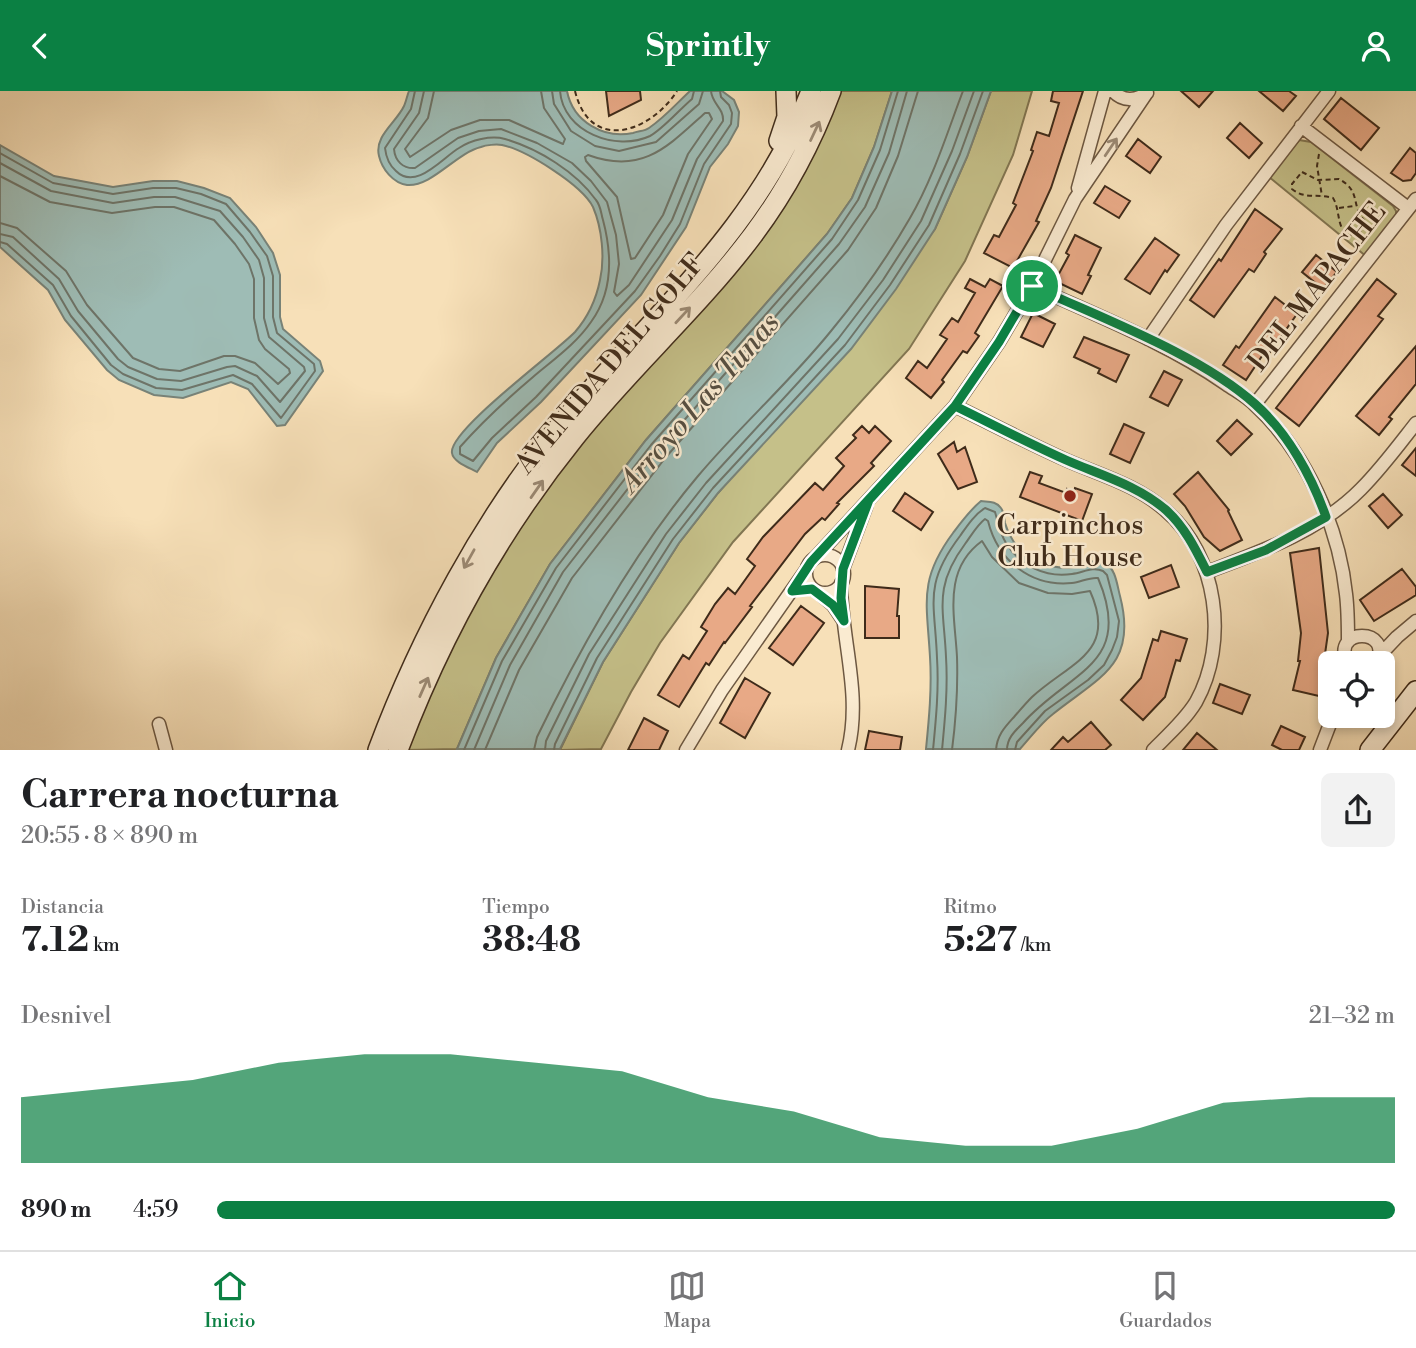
<!DOCTYPE html>
<html lang="es">
<meta charset="utf-8">
<style>
:root{--surface:#fff;--page:#f2f2f2;--text:#202124;--muted:#757577;--line:#e0e0e0;--accent:#0b8043}
body{margin:0;font-family:"Libre Bodoni",serif;background:var(--page);color:var(--text);height:100vh;display:flex;flex-direction:column;font-size:26px;white-space:nowrap}
*{box-sizing:border-box;margin:0}
p{font-size:23px;color:var(--muted)}
.icon{flex:none;width:38px;height:38px;fill:none;stroke:currentColor;stroke-width:2;stroke-linecap:round;stroke-linejoin:round}
.map{position:relative;height:659px;overflow:hidden}
.sheet{display:flex;flex-direction:column;background:var(--surface);flex:1}
.sheet>*{flex:none}
.buttons{position:absolute;left:1318px;top:560px;display:grid;gap:14px}
.buttons a{display:grid;place-items:center;width:77px;height:77px;border-radius:10px;background:var(--surface);box-shadow:0 4px 10px #0003;font-size:35px}
.pin{position:absolute;display:grid;place-items:center;width:60px;height:60px;color:#fff;margin:-30px;border:4px solid #fff;border-radius:50%;box-shadow:0 2px 7px #0007}
.round{display:grid;place-items:center;flex:none;width:74px;height:74px;border-radius:10px;background:var(--page)}
.head{display:flex;align-items:center;justify-content:space-between;height:119px;padding:0 21px}
h1{font-size:38px;font-weight:700;line-height:52px}
.metrics{display:grid;grid-template-columns:repeat(3,1fr);gap:10px;height:119px;padding:7px 21px}
.metrics div{display:grid;align-content:center}
.metrics b{font-size:35px;font-weight:700}
.metrics small{font-size:19px;font-weight:400}
.metrics p{font-size:19px}
.chart{height:196px;padding:14px 21px}
.chart p{display:flex;justify-content:space-between}
.chart svg{width:100%;height:126px;margin-top:7px;fill:var(--accent);opacity:.7}
ul{padding:0 21px;list-style:none;font-size:23px}
li{display:grid;grid-template-columns:112px 84px 1fr;align-items:center;height:52px}
li i{height:18px;border-radius:9px;background:var(--accent)}
header{display:flex;justify-content:space-between;align-items:center;height:91px;padding:0 21px;background:var(--accent);color:#fff;font-size:32px;font-weight:700}
.tab-bar{display:flex;justify-content:space-around;align-items:center;height:98px;border-top:2px solid var(--line);background:var(--surface);font-size:19px;color:var(--muted)}
.tab-bar a{display:grid;justify-items:center;gap:4px}
.tab-bar .active{color:var(--accent)}
.map>svg:first-child{display:block}
.green{fill:#c5c089;stroke:#827652;stroke-width:2}
.water{fill:#9ebcb5;stroke:#788277;stroke-width:2}
.lines{fill:none;stroke-linecap:round;stroke-linejoin:round}
.shore{stroke:#6e7468;stroke-width:2}
.building{fill:#e8a986;stroke:#3f2b1a;stroke-width:2}
.street-casing{stroke:#6d5842;stroke-width:15}
.secondary-casing{stroke:#3f2b1a;stroke-width:22}
.path{stroke:#3f2b1a;stroke-width:2;stroke-dasharray:5 3.5;stroke-linecap:butt}
.street{stroke:#faebd1;stroke-width:12}
.secondary{stroke:#faebd1;stroke-width:19}
.oneway{stroke:#9c8b76}
.route-casing{stroke:#fff;stroke-width:14}
.route{stroke:#0b8043;stroke-width:9}
.poi-dot{fill:#8f2418;stroke:#faebd1;stroke-width:2.5}
.labels{text-anchor:middle;stroke-width:5;stroke-linejoin:round;paint-order:stroke}
.street-label{font-size:28px;fill:#3f2b1a;stroke:#faebd1}
.poi-label{font-size:28px;fill:#3f2b1a;stroke:#faebd1}
.water-label{font-size:30px;font-style:italic;fill:#574f41;stroke:#faebd1}
</style>
<header><svg class="icon" aria-label="back" viewBox="0 0 24 24"><path d="M15 5l-7 7 7 7"/></svg>Sprintly<svg class="icon" aria-label="person" viewBox="0 0 24 24"><circle cx="12" cy="8" r="4"/><path d="M4 21q1-7 8-7t8 7"/></svg></header>
<div class="map">
<svg width="1416" height="659" viewBox="0 0 1416 659">
<rect width="100%" height="100%" fill="#f7e0b8"/>
<filter id="stains"><feTurbulence type="fractalNoise" baseFrequency=".00286" numOctaves="4"/><feColorMatrix values="0 0 0 0 .2 0 0 0 0 .09 0 0 0 0 .02 0 0 0 .5 -.17"/></filter>
<radialGradient id="worn" r=".72"><stop offset=".6" stop-color="#630" stop-opacity="0"/><stop offset="1" stop-color="#630" stop-opacity=".3"/></radialGradient>
<path class="green" d="M839,0H892L874,56L852,107L827,143L646,349L550,473L496,567L457,658L405,659L418,623L488,485L581,347L720,192Z
M991,0H1032L1013,64L965,170L909,258L733,451L660,552L631,601L601,658L560,659L603,571L679,452L718,402L935,138L967,66Z
M1299,49L1311,51L1393,115L1396,120V127L1367,166L1269,86Z"/>
<path class="water" d="M409,0H567C573,31 604,48 633,42C639,40 645,40 649,37C664,27 677,12 690,0H722L734,9L739,21L738,35L728,53L710,76L686,136L641,204L541,311L497,352L477,381C470,377 453,371 452,362C448,340 556,261 575,241C588,226 596,209 600,189C605,167 602,137 593,116C582,94 526,59 502,54C496,53 486,54 481,56C456,62 432,96 407,94C393,92 382,78 379,65C374,45 396,32 404,15C406,11 407,5 409,0Z
M892,0H991L967,66L935,138L896,198L851,258L718,402L679,452L603,571L560,658H457L496,567L550,473L646,349L827,143L852,107L874,56Z
M0,54L54,85L113,96L153,90H177L204,97L230,107L256,136L273,162L280,184V226L283,238L320,270L323,280L285,334L277,335L248,298L231,291L183,307L154,304L119,289L107,279L65,229L48,199L0,156Z
M981,410C989,411 996,410 1001,417C1004,421 1004,427 1005,432C1010,448 1021,465 1038,471C1048,475 1057,477 1069,477C1081,476 1093,466 1105,472C1116,478 1117,494 1120,505C1138,574 1099,586 1053,623C1041,632 1030,647 1020,658H926C929,628 932,597 930,566C927,512 918,489 953,442C962,430 970,419 981,410Z"/>
<g class="lines">
<path class="shore" d="M415,0L411,18L385,57C386,66 389,74 396,80C416,100 442,67 459,57C471,49 491,44 505,48C539,58 576,81 596,109C601,115 601,123 603,129C612,163 613,201 591,231C576,253 553,269 533,286C507,308 483,330 460,356V363L473,370L492,347L536,306L635,200L660,165L680,133L704,73L731,33L732,22L729,14L721,6L720,0
M424,0L419,22L394,58C395,70 403,78 415,77L458,47L479,40L501,38L537,52L572,72L591,90L607,111L616,144L619,173L614,201L617,205L629,194L672,129L697,68L723,30C724,17 712,13 711,0
M434,0L428,27L405,58L410,66L451,39L480,29H509L563,53L565,48L544,17L541,0
M552,0L554,13L571,40L595,55L619,60L656,51L699,13L703,0
M560,0C563,41 616,61 650,45C663,38 680,18 692,8L694,0
M705,22H709L712,28L688,63L663,124L635,167L631,168L617,106L586,70L585,66L588,64C643,84 668,55 705,22Z
M0,62L53,92L113,103L153,97H176L201,103L226,113L250,141L267,165L273,185V226L277,242L314,273L315,280L281,327L252,293L233,284L182,299L156,297L123,283L111,274L71,225L53,194L7,153L0,151
M0,72L51,100L113,112L154,106H175L220,120L243,146L259,169L264,187V227L269,246L304,276L305,280L280,311L257,285L235,275L227,276L181,290L157,288L128,276L118,268L78,220L59,188L13,146L0,143
M0,85L50,111L112,122L155,116H174L214,129L235,153L249,173L254,188V227L259,249L265,258L289,278L290,282L278,293L255,272L235,265H224L180,280L159,278L133,267L87,214L66,180L17,137L0,132
M464,659L502,570L556,477L651,354L832,148L858,109L880,59L898,0
M474,659L510,574L563,481L658,359L839,153L865,116L889,62L907,0
M485,659L519,579L572,487L666,366L848,159L876,117L898,65L918,0
M534,659L537,646C581,555 633,462 698,385C740,335 790,291 831,240C860,205 887,167 910,127C933,88 947,42 963,0
M545,659L546,650L589,563L666,443L706,392L838,248L883,189L921,130L952,60L974,0
M554,659L555,653L597,567L673,448L713,397L845,254L890,194L929,134L960,63L983,0
M933,659C936,628 939,598 937,567C935,511 923,494 960,445C967,435 974,424 985,417L995,421C998,431 1000,443 1006,452C1020,475 1046,487 1072,483C1083,482 1092,475 1103,480L1107,484L1119,530L1117,546L1112,559L1104,574L1088,589L1045,620L1017,651L1015,659
M942,659C945,628 948,597 946,566C944,518 933,496 965,453C971,445 977,434 985,428L988,430C998,470 1031,496 1072,492C1081,491 1089,486 1098,487C1135,574 1069,580 1023,632C1015,640 1007,647 1007,659
M952,659C956,628 958,597 957,566C955,525 942,479 982,450L992,466L1019,492L1048,502L1072,503L1090,500C1118,562 1070,571 1032,606C1026,612 1020,619 1014,626C1005,636 997,644 996,659"/>
</g>
<path class="building" d="M606,0H640L641,9L609,25Z
M1053,0H1083L1051,97L1036,130L1039,131L1013,177L984,162L994,144L999,146L1016,114L1013,112L1033,60L1031,59L1037,41L1049,45L1059,12L1051,10Z
M1181,0H1213L1199,16Z
M1259,0H1289L1296,5L1283,20Z
M1341,7L1379,37L1361,59L1324,28Z
M1240,32L1262,52L1249,67L1227,47Z
M1138,48L1161,66L1150,82L1126,65Z
M1410,57L1416,62V82L1411,89L1403,90L1391,82Z
M1105,95L1130,110L1119,127L1094,112Z
M1255,118L1282,138L1264,161L1266,163L1254,181L1249,178L1214,226L1190,209L1219,168L1221,170Z
M1075,144L1101,157L1088,184L1091,185L1082,203L1055,190L1069,164L1066,162Z
M1155,147L1179,164L1167,181L1165,179L1150,203L1125,188Z
M1316,164L1337,181L1323,198L1302,181Z
M970,188L985,196L990,188L1003,195L975,242L979,245L967,262L963,260L942,289L944,291L931,307L906,287L918,270L927,277L947,248L940,244L952,227L958,231L975,202L965,197Z
M1377,188L1396,203L1378,225L1383,228L1299,335L1276,317Z
M1275,206L1297,223L1268,264L1264,262L1246,289L1223,274L1236,255L1239,257Z
M1033,222L1055,233L1043,256L1021,246Z
M1084,246L1129,264L1116,291L1098,282L1100,278L1074,266Z
M1416,255V293L1389,326L1392,328L1379,344L1356,325Z
M1164,280L1182,289L1168,315L1150,306Z
M1237,329L1252,343L1231,364L1217,350Z
M1124,333L1144,342L1130,372L1110,363Z
M862,335L869,342L875,335L891,350L871,372L874,375L837,412L839,413L825,429L822,427L805,443L750,515L752,516L725,552L724,551L709,574L706,572L679,616L658,604L683,564L689,568L707,540L701,536L715,513L728,497L735,503L755,475L747,468L763,446L815,392L823,399L844,375L836,367L856,347L853,344Z
M954,351L957,361L965,356L977,391L958,398L938,363Z
M1416,357V385L1402,374Z
M1030,381L1042,385L1039,392L1066,402L1067,398L1074,401L1075,397L1092,403L1082,430L1020,406Z
M1198,381L1229,419L1228,420L1242,449L1220,460L1204,446L1185,415L1174,403Z
M905,402L933,421L921,439L893,420Z
M1383,403L1402,424L1388,437L1369,415Z
M1319,457L1328,542L1319,605L1293,599L1300,570H1298L1301,542L1290,462Z
M1171,474L1179,496L1149,507L1141,486Z
M1402,478L1416,496V504L1374,530L1360,509Z
M865,495L899,498L897,525H899V547H865Z
M801,515L824,532L793,574L769,557Z
M1161,540L1187,548L1180,570L1176,569L1165,606L1143,629L1121,609L1141,587L1153,548L1158,550Z
M745,587L770,602L745,647L720,632Z
M1220,593L1250,604L1242,623L1213,612Z
M644,627L668,640L659,659H628Z
M1091,631L1111,654L1105,659H1051L1063,646L1068,651Z
M1281,635L1305,646L1299,659H1282L1272,654Z
M869,640L902,646L900,659H865Z
M1197,642L1217,659H1183Z"/>
<g class="lines">
<defs>
<path id="street" d="M1113,0C1123,11 1135,10 1147,2
M1301,35L1408,117
M1078,97L1105,0
M1032,195C1098,225 1167,252 1226,293C1236,300 1248,306 1256,315C1306,361 1339,436 1346,503C1348,519 1348,535 1348,551
M1148,248L1226,134L1329,0
M1255,313L1416,108
M955,315C992,333 1028,352 1066,369C1100,384 1137,394 1165,419C1218,463 1229,552 1196,611C1185,629 1168,644 1153,659
M806 483a19 19 0 1 1 38 0a19 19 0 1 1-38 0Z
M814,468L955,315L999,251L1032,195L1075,108L1146,3
M843,478L866,416
M1207,481C1260,461 1320,440 1361,398C1381,378 1398,355 1416,332
M841,492C841,548 862,603 848,659
M818,501L833,514L843,529
M1379,565L1397,546L1416,530
M1348,572C1329,536 1395,536 1376,572
M159,633L166,659
M686,659L722,599L806,479
M1320,659L1333,625"/>
<path id="secondary" d="M779,50L787,26L786,0
M378,659C421,544 484,427 562,332C653,224 760,136 811,0
M398,659C440,547 500,439 575,346C631,276 699,216 753,144C786,100 812,51 831,0
M1370,659L1416,600"/>
</defs>
<use href="#street" class="street-casing"/>
<use href="#secondary" class="secondary-casing"/>
<path class="path" d="M575,0C590,62 650,42 677,0
M1319,63L1317,75L1322,105
M1302,81L1318,89L1339,88C1363,101 1349,116 1367,132L1357,144C1334,145 1342,121 1333,107C1318,102 1305,109 1292,98V93Z
M1339,117L1354,115"/>
<use href="#street" class="street"/>
<use href="#secondary" class="secondary"/>
</g>
<defs><path id="oneway-shaft" d="M-6 0H5M1.5-3L5.5 0L1.5 3" fill="none" stroke-width="1.6" stroke-linecap="round" stroke-linejoin="round" transform="scale(1.75)"/></defs>
<g class="oneway">
<use href="#oneway-shaft" transform="translate(815 40) rotate(-65)"/>
<use href="#oneway-shaft" transform="translate(1111 56) rotate(-56)"/>
<use href="#oneway-shaft" transform="translate(683 224) rotate(-47)"/>
<use href="#oneway-shaft" transform="translate(537 398) rotate(-55)"/>
<use href="#oneway-shaft" transform="translate(469 468) rotate(119)"/>
<use href="#oneway-shaft" transform="translate(424 596) rotate(-66)"/>
</g>
<g class="lines">
<defs>
<path id="route" d="M1032,195L999,251L955,315L811,471L792,500L812,498L833,514L844,530L841,507L843,478L869,409L955,315C992,333 1028,352 1066,369C1100,384 1137,394 1166,419C1185,436 1196,459 1207,481L1266,459L1326,426C1312,386 1288,342 1255,313C1199,263 1101,227 1032,195"/>
</defs>
<use href="#route" class="route-casing"/>
<use href="#route" class="route"/>
</g>
<circle class="poi-dot" cx="1070" cy="405" r="7"/>
<g class="labels">
<g class="street-label">
<text transform="translate(1316 195) rotate(-52)" y="10">DEL MAPACHE</text>
<text transform="translate(609 272) rotate(-50)" y="10">AVENIDA DEL GOLF</text>
</g>
<g class="poi-label">
<text x="1070" y="443">Carpinchos<tspan x="1070" dy="32">Club House</tspan></text>
</g>
<g class="water-label">
<text transform="translate(699 311) rotate(-49)" y="10">Arroyo Las Tunas</text>
</g>
</g>
<rect width="100%" height="100%" filter="url(#stains)"/>
<rect width="100%" height="100%" fill="url(#worn)"/>
</svg>
<div class="buttons">
<a><svg class="icon" aria-label="locate" viewBox="0 0 24 24"><circle cx="12" cy="12" r="6"/><path d="M12 2v4M12 18v4M2 12h4M18 12h4"/></svg></a>
</div>
<div class="pin" style="left:1032px;top:195px;background:#1e9e55"><svg class="icon" aria-label="arrive" viewBox="0 0 24 24"><path d="M6 21V4h12l-3 4 3 4H6"/></svg></div>
</div>
<section class="sheet">
<div class="head"><div><h1>Carrera nocturna</h1><p>20:55 · 8 × 890 m</p></div><a class="round"><svg class="icon" aria-label="share" viewBox="0 0 24 24"><path d="M12 15V3M7 8l5-5 5 5M5 13v7h14v-7"/></svg></a></div>
<div class="metrics">
<div><p>Distancia</p><b>7.12<small> km</small></b></div>
<div><p>Tiempo</p><b>38:48</b></div>
<div><p>Ritmo</p><b>5:27<small> /km</small></b></div>
</div>
<div class="chart"><p><span>Desnivel</span>21–32 m</p>
<svg viewBox="0 0 160 44" preserveAspectRatio="none"><path d="M0 44V21L10 18L20 15L30 9L40 6L50 6L60 9L70 12L80 21L90 26L100 35L110 38L120 38L130 32L140 23L150 21L160 21V44z"/></svg>
</div>
<ul>
<li><b>890 m</b>4:59<i style="width:100%"></i></li>
</ul>
</section>
<nav class="tab-bar">
<a class="active"><svg class="icon" aria-label="home" viewBox="0 0 24 24"><path d="M3 11l9-7 9 7M6 9v11h12V9"/></svg>Inicio</a>
<a><svg class="icon" aria-label="map" viewBox="0 0 24 24"><path d="M3 6l6-2 6 2 6-2v14l-6 2-6-2-6 2zM9 4v14M15 6v14"/></svg>Mapa</a>
<a><svg class="icon" aria-label="saved" viewBox="0 0 24 24"><path d="M7 4h10v16l-5-4-5 4z"/></svg>Guardados</a>
</nav>
